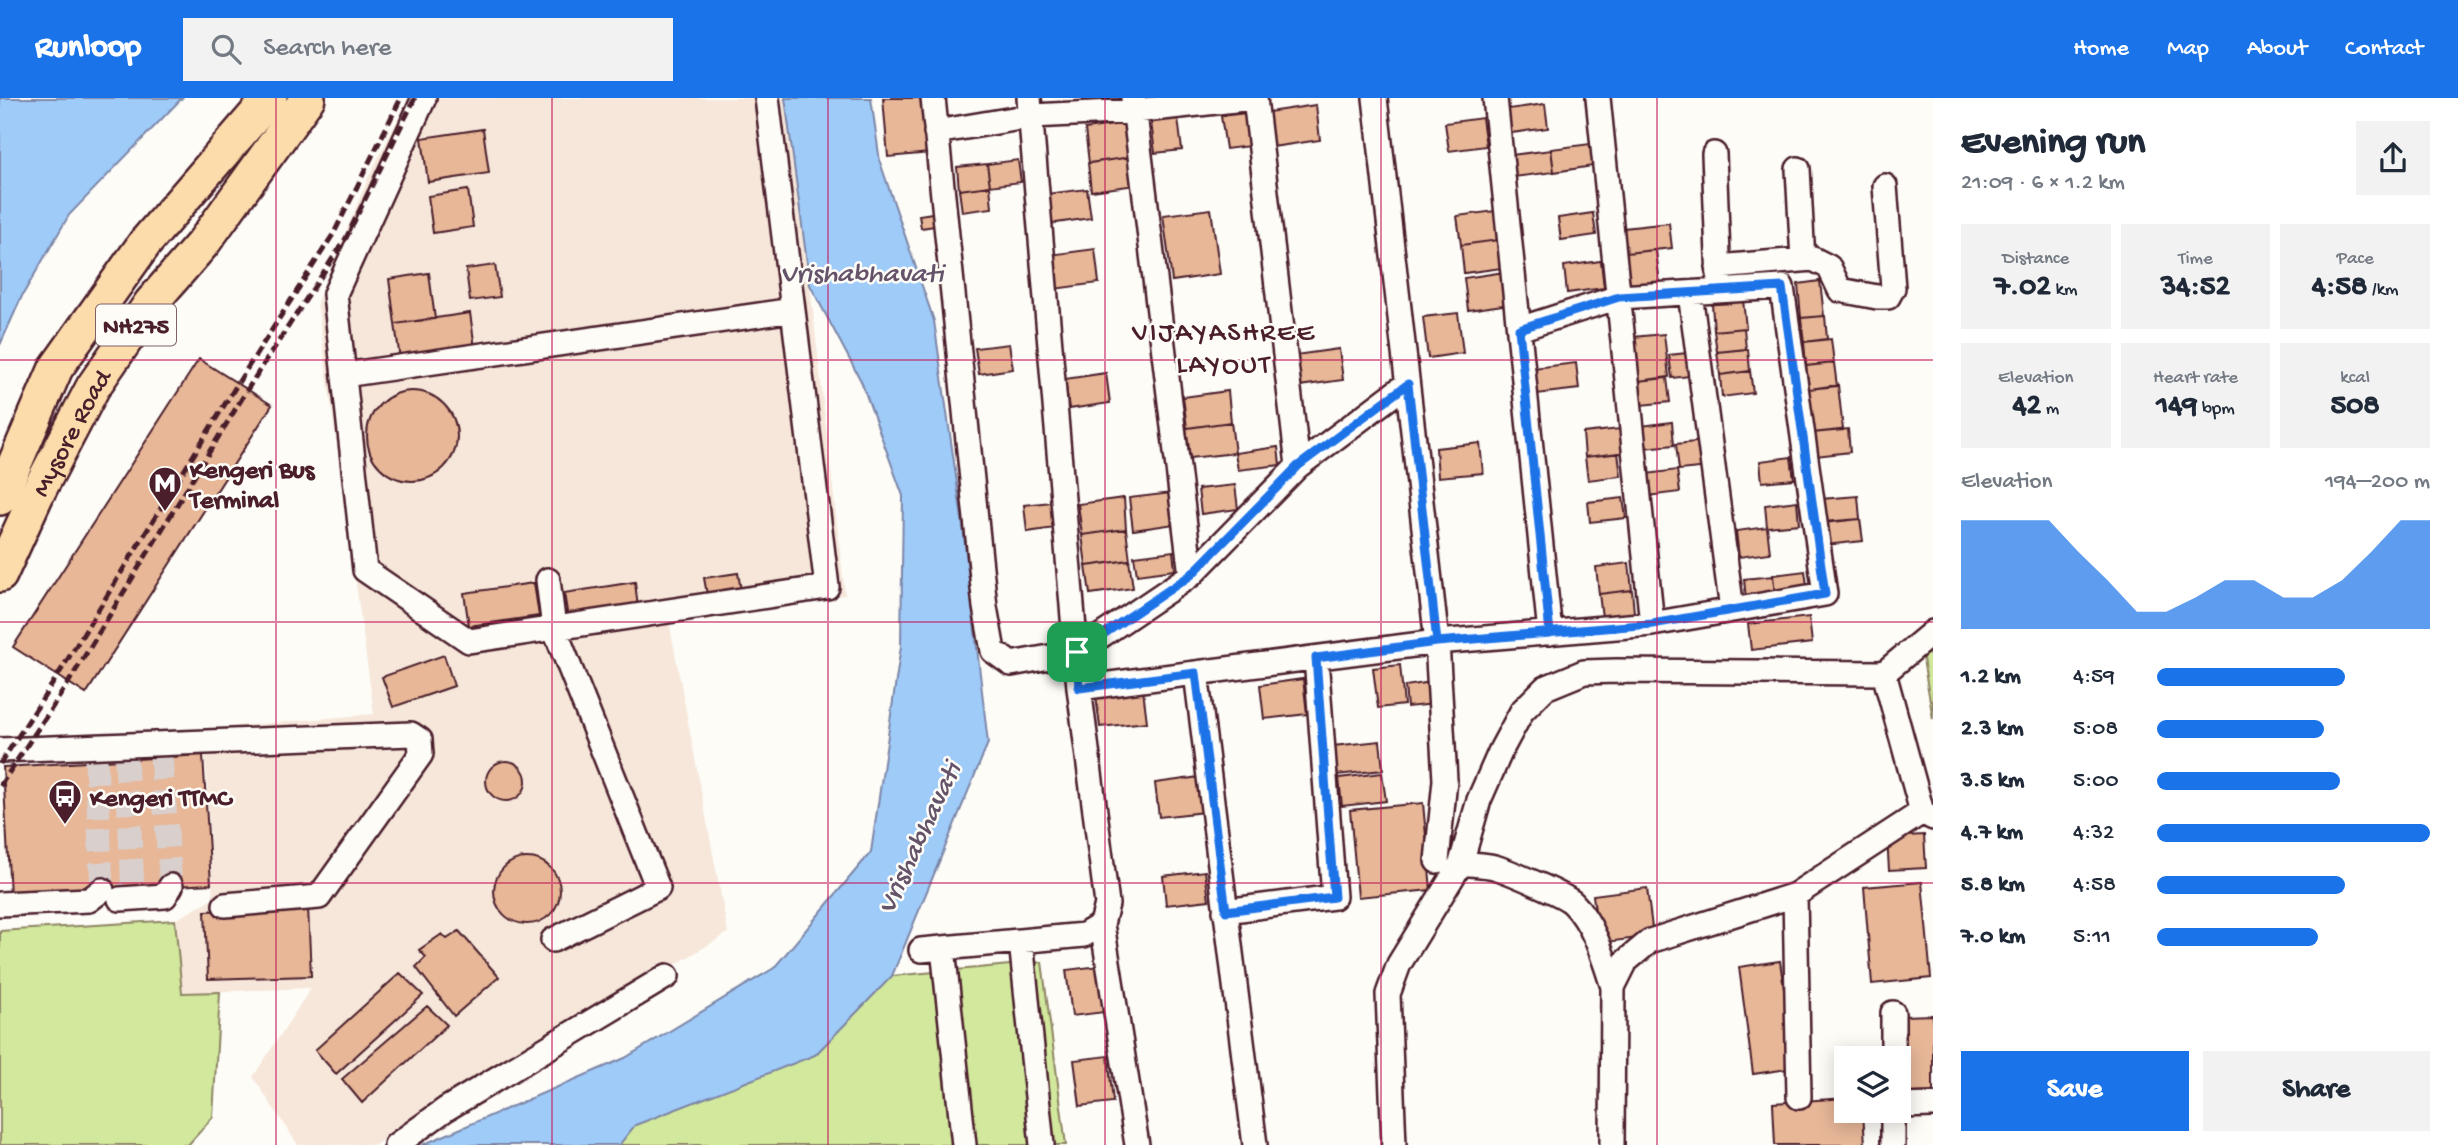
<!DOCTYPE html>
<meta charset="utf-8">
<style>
:root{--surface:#fff;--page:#f2f2f3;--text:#1f2937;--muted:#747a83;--accent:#1a73e8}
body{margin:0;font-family:"Gochi Hand",sans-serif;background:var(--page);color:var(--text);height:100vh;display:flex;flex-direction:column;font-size:26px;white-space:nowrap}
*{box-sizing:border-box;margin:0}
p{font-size:23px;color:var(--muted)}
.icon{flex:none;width:38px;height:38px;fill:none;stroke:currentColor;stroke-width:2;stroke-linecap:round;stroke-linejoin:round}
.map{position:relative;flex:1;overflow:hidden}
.drawer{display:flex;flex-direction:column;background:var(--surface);width:525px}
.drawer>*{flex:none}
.tools{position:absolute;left:1834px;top:948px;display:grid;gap:14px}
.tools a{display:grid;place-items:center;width:77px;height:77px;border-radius:0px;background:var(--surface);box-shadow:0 4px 18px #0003;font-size:35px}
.pin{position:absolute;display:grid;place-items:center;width:60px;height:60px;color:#fff;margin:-30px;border-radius:14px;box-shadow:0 4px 10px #0006}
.round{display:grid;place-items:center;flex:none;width:74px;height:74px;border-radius:0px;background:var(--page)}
.overview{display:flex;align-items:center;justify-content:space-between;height:119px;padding:0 28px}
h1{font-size:38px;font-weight:700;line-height:52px}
.stats{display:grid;grid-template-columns:repeat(3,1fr);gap:10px;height:119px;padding:7px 28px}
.stats div{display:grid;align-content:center;border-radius:0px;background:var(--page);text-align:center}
.stats b{font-size:30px;font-weight:700}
.stats small{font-size:19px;font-weight:400}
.stats p{font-size:19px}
.chart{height:196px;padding:14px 28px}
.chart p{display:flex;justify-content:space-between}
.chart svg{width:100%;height:126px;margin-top:7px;fill:var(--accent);opacity:.7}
.action{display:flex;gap:14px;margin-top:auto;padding:14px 28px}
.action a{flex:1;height:80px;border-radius:0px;background:var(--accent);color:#fff;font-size:28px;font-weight:700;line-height:80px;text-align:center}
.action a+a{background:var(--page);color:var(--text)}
ul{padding:0 28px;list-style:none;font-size:23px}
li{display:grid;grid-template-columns:112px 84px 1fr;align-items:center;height:52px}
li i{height:18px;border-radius:9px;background:var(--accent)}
header{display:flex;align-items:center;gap:42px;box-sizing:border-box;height:98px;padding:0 35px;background:var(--accent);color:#fff}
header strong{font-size:33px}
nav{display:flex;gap:38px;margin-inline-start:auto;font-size:24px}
.search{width:490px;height:63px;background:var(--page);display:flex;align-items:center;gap:18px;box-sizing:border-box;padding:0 24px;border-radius:0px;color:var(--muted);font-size:26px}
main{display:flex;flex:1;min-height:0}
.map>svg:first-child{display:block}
.built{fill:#f6e7da}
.green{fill:#d1e89d;stroke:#8e8464;stroke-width:2}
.water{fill:#9fcbf9;stroke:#7d86a7;stroke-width:2}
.building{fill:#e7b798;stroke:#4a1f2b;stroke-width:2}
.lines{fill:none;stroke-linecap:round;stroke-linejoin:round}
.minor-tunnel{stroke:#d9d0ce;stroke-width:23;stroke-dasharray:23 11;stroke-linecap:butt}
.minor-casing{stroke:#4a1f2b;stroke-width:28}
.highway-casing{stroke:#4a1f2b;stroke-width:38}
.minor{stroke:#fdfcf7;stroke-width:23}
.highway{stroke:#fddcac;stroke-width:33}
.rail{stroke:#4a1f2b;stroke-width:5;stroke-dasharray:10 5;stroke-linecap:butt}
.route-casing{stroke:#fff;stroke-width:14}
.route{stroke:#1a73e8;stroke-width:9}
.grid{fill:none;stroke:#c2185b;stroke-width:2;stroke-opacity:0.55}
.labels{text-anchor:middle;stroke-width:5;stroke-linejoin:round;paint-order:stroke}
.shield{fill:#fdfcf7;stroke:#806168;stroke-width:2}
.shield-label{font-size:24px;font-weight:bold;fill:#4a1f2b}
.street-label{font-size:26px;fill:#4a1f2b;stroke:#fdfcf7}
.poi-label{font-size:26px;font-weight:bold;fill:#4a1f2b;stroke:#fdfcf7;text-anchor:start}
.water-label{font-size:28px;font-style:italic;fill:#645369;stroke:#fdfcf7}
.neighbourhood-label{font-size:28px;letter-spacing:2px;fill:#4a1f2b;stroke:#fdfcf7}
</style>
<header>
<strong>Runloop</strong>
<div class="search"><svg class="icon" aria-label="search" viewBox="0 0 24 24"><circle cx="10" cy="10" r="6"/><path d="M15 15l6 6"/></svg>Search here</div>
<nav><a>Home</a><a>Map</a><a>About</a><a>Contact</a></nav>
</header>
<main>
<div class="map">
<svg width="1933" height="1047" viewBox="0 0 1933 1047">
<rect width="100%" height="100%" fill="#fdfcf7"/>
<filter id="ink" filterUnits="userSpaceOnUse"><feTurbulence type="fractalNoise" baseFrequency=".0143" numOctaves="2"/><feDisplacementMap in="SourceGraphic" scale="14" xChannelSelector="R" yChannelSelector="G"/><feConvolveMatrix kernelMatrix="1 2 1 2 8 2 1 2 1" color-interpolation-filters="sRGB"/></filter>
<g filter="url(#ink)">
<path class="built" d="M409,0H785L810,187L845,497L668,518L728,835L375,1047H298L253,979L311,890L182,895L175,822L213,801L204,631L374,616L317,204L369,78Z"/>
<path class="green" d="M1922,555L1933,557V621Z
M175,822L182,895L220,894L213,1019L188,1047H0V833Z
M1042,864L1066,1047H619L635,1027L815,957L892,878Z"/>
<path class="water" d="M0,0H182L69,117L22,198L0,247Z
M785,0H871L880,64L934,223L962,421L988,645L892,878L815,957L635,1027L619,1047H422L625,960L774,870L871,754L901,548L903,398L861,283L810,187Z"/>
<path class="building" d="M883,0H925L930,55L888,59Z
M1083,0H1110V2L1083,5Z
M1545,6L1548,30L1511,35L1508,11Z
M1316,7L1320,42L1272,49L1268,14Z
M1246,15L1250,48L1226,51L1221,18Z
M1178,20L1182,52L1155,55L1151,24Z
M1482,20L1486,48L1449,53L1445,25Z
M1128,25L1132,59L1089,65L1085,31Z
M483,31L489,75L428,84L422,40Z
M1590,46L1593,68L1554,74L1551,51Z
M1551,52L1554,74L1514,79L1511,57Z
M1132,59L1136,87L1091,93L1088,65Z
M1018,62L1021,84L990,88L987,66Z
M987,66L990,88L959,92L957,69Z
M990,88L992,110L962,114L959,92Z
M1087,91L1091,120L1049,126L1045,96Z
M468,92L473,129L433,135L428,98Z
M1211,111L1220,176L1172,183L1163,117Z
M1495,113L1499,142L1461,147L1457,118Z
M939,114L941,127L921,130L919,117Z
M1593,115L1596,137L1561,142L1558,120Z
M1669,125L1672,150L1626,155L1624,130Z
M1498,142L1502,170L1464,175L1461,147Z
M1095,151L1099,185L1054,191L1049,157Z
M1656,152L1660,186L1630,190L1626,155Z
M1601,163L1604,190L1567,195L1564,168Z
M495,167L500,199L470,203L466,171Z
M1505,174L1510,206L1468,212L1464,180Z
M429,175L435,221L395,226L389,181Z
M1820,183L1824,218L1801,220L1798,186Z
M1743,202L1746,230L1714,233L1712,206Z
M470,215L475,250L400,261L395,226Z
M1458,215L1463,255L1428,260L1423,219Z
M1825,218L1827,241L1804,244L1801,220Z
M1744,230L1746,251L1717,254L1714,233Z
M1664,236L1669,279L1638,283L1633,239Z
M1831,241L1834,265L1806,268L1804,244Z
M1009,246L1013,271L979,276L975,250Z
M1339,251L1343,282L1299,288L1295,257Z
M1748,251L1750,273L1720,277L1717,254Z
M1696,254L1699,277L1672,280L1669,257Z
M199,261L272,307L86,596L13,549Z
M1576,265L1579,291L1537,296L1534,270Z
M1834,265L1837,288L1809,291L1806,268Z
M1750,273L1753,295L1722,299L1720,277Z
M1106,275L1110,305L1069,311L1065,281Z
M1667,280L1670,304L1641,307L1638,283Z
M1838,287L1843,332L1813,335L1809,291Z
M1228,293L1231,324L1187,330L1183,299Z
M367 338a45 45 0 1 1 90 0a45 45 0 1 1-90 0Z
M1231,324L1235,355L1190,360L1186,330Z
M1672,324L1674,347L1644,350L1641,328Z
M1620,331L1622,355L1585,359L1583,335Z
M1848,331L1850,354L1816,358L1813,335Z
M1706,343L1709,369L1679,372L1676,346Z
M1480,345L1483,375L1438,379L1436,350Z
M1278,349L1280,367L1238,372L1235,355Z
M1618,355L1621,378L1588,382L1585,359Z
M1791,359L1794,381L1762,384L1760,363Z
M1677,372L1680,394L1648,398L1646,376Z
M1235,387L1238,411L1201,416L1198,391Z
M1171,395L1175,426L1133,432L1129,400Z
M1858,398L1860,421L1823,424L1821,401Z
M1124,400L1126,431L1082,437L1078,406Z
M1623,400L1626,420L1590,424L1588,404Z
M1797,403L1799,426L1767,429L1765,407Z
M1051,404L1055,430L1027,434L1024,407Z
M1860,421L1863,443L1825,447L1823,425Z
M1767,429L1770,455L1739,459L1736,433Z
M1126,431L1130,462L1086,468L1082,437Z
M1173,453L1175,472L1137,477L1134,458Z
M1129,462L1133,490L1090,496L1086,468Z
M1629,465L1632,492L1599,496L1596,469Z
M1805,473L1808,494L1775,498L1773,477Z
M738,475L742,498L708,502L704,480Z
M1773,478L1775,498L1746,501L1744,481Z
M635,484L638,510L568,520L564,495Z
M534,485L539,518L469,528L464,495Z
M1632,492L1634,515L1602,519L1599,496Z
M1809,519L1812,545L1751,552L1748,526Z
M444,557L454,588L393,609L382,579Z
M1400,567L1404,607L1378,610L1373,570Z
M1303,581L1307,616L1264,621L1260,587Z
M1432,584L1435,606L1407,609L1405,588Z
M1143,592L1147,624L1100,629L1096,598Z
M1380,643L1383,672L1336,677L1333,648Z
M203,657L211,786L10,797L3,669Z
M486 683a20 20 0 1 1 40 0a20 20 0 1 1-40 0Z
M1382,675L1386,703L1342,708L1339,680Z
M1200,679L1204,714L1159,719L1155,685Z
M1423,705L1431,792L1358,799L1350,712Z
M1924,737L1926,770L1889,772L1887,739Z
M494 793a33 33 0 1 1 66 0a33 33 0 1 1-66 0Z
M1205,773L1209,802L1166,807L1163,778Z
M1922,784L1931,880L1872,886L1864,789Z
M1647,790L1653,838L1599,845L1593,797Z
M308,809L311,878L208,881L205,813Z
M459,833L499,879L454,918L416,869L426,859L419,852L442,836L447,841Z
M1780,863L1795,970L1753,976L1739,869Z
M1099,868L1105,914L1072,918L1066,872Z
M400,875L423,897L336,976L315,952Z
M427,908L447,927L362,1005L342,981Z
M1933,917V997L1905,998L1903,918Z
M1108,958L1113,1004L1080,1008L1074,962Z
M1846,1000V1013H1863L1865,1047H1775L1773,1005Z"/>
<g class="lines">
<path class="minor-tunnel" d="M161,659L171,788
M96,662L102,792
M109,801H120L133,790L126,661L120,647"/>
<defs>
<path id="minor" d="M424,0L335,196L365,472L469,543L827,489L767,0
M933,0L985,509L993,553L1011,566L1077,554L1191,477L1298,368L1407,286
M1133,0L1191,477
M1255,0L1298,368
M1375,0L1437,544L1445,682L1437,763
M1495,0L1550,535
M1598,0L1652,526
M936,34L1032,18L1135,13L1253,0
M1714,56L1719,183
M1798,71L1803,162
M1718,169L1813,161L1829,169L1840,192L1877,199H1888L1893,190L1885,88
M1690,195L1732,512
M344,277L793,212
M548,482L554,530L658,790L553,842
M1933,534L1884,575L1922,714L1933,720
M1196,575L1255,1047
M1079,590L1437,544L1652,526L1825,496L1782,189L1619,199L1519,231
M0,652L411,636L420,642L421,656L319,799L225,807
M1795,797L1799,999
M120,801L165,798L171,788
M0,806L89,802L102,792
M1225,813L1334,799L1316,560
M1102,826L1137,1047
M1021,843L1042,1047
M943,850L964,1047
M921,852L1084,837L1102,826L1107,806L1079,590L1029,0
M1613,889C1604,861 1594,826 1573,805C1565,797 1506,772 1494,769C1484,766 1472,767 1461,765L1479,702L1501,652L1522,613L1545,590L1584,574L1616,573L1884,575
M1893,915V961
M1899,1008L1933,1007
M1893,1013V1047
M396,1047L446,1011L667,878
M1394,1047L1388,896L1399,866L1461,765
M1612,1047L1613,889L1626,863L1650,843L1795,797L1922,714"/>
<g id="highway">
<path d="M0,400L56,270L145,145L270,0"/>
<path id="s1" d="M0,477L37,396L93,289L151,205L204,144L308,0"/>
</g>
</defs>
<use href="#minor" class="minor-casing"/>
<use href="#highway" class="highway-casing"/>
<use href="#minor" class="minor"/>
<use href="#highway" class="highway"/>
<path class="rail" d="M0,666L55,582L241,280L334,135L401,0
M0,688L67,587L252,284L346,140L415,0"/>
</g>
</g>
<g class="lines" filter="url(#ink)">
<defs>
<path id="route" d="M1077,554L1079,590L1196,575L1226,813L1334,799L1316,560L1437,544L1652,526L1825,496L1782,189L1619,199L1519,231L1550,535L1437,544L1408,286L1298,368L1191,477L1077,554"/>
</defs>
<use href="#route" class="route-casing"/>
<use href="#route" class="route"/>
</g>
<path class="grid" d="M276,0V1047M552,0V1047M828,0V1047M1105,0V1047M1381,0V1047M1657,0V1047M0,262H1933M0,524H1933M0,785H1933"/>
<defs>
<symbol id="metro-pin" viewBox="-11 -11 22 30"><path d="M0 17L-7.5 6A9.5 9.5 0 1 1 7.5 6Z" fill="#4a1f2b" stroke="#fdfcf7"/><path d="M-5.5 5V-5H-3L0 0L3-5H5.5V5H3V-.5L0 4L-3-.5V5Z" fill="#fff"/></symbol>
<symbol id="bus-pin" viewBox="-11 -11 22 30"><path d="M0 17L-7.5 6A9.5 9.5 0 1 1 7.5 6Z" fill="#4a1f2b" stroke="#fdfcf7"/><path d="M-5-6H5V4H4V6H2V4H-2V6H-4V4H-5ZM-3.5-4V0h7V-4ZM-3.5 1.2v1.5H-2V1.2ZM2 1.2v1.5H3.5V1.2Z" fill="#fff"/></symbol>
</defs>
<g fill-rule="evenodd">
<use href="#metro-pin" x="146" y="366" width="38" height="52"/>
<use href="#bus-pin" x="46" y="679" width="38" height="52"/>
</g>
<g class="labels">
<rect class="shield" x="96" y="206.5" width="80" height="41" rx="5"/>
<g class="shield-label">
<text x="136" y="235">NH275</text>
</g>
<g class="street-label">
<text dy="9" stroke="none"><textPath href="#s1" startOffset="159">Mysore Road</textPath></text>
</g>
<g class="poi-label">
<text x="190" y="379">Kengeri Bus<tspan x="190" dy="30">Terminal</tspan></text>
<text x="90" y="707">Kengeri TTMC</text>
</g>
<g class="water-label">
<text x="862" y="183">Vrishabhavati</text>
<text transform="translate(917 739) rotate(-65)" y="10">Vrishabhavati</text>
</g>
<g class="neighbourhood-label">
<text x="1224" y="242">VIJAYASHREE<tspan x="1224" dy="32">LAYOUT</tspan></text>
</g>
</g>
</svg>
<div class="tools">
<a><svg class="icon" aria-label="layers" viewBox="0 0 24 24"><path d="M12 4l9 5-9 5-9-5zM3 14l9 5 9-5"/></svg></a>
</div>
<div class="pin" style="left:1077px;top:554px;background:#1e9e55"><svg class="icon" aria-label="arrive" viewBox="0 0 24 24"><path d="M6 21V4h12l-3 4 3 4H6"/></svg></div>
</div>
<section class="drawer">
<div class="overview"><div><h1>Evening run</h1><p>21:09 · 6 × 1.2 km</p></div><a class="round"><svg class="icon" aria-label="share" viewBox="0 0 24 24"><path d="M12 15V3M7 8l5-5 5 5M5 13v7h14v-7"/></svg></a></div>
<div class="stats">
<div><p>Distance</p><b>7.02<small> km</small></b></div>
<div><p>Time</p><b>34:52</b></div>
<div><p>Pace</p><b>4:58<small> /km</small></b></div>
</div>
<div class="stats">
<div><p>Elevation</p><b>42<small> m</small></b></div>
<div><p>Heart rate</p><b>149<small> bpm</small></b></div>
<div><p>kcal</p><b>508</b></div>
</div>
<div class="chart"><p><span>Elevation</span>194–200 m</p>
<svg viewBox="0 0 160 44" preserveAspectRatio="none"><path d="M0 44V6L10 6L20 6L30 6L40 17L50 27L60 38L70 38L80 33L90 27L100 27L110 33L120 33L130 27L140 17L150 6L160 6V44z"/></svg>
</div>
<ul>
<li><b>1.2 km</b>4:59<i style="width:69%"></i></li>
<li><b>2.3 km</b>5:08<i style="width:61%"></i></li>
<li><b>3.5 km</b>5:00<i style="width:67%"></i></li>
<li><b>4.7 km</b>4:32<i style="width:100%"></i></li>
<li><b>5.8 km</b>4:58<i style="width:69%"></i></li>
<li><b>7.0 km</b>5:11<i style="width:59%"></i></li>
</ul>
<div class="action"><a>Save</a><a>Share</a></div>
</section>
</main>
